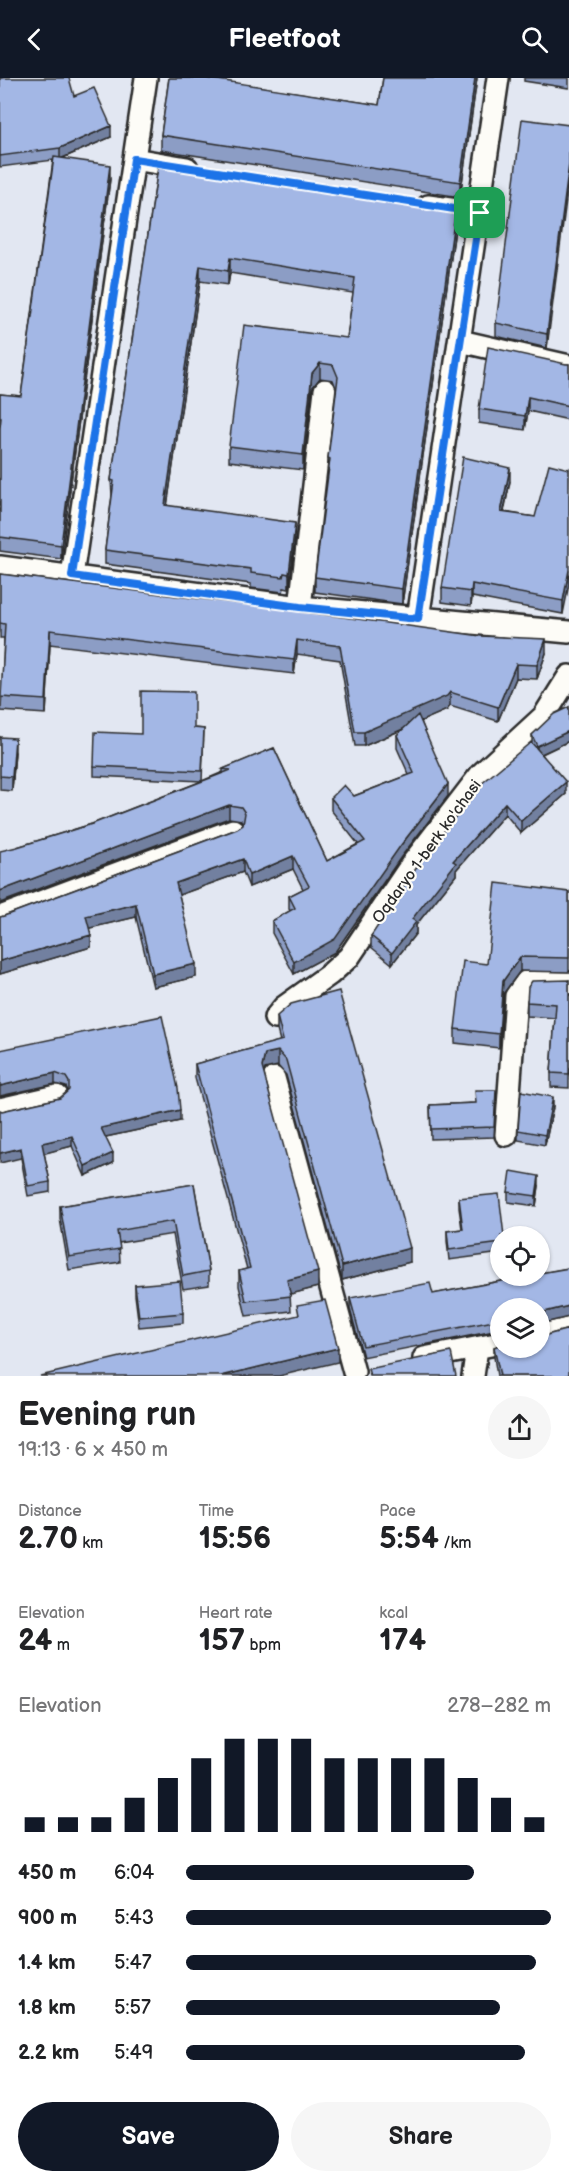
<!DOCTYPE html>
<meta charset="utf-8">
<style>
:root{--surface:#fff;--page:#f6f6f6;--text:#202124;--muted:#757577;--accent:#111827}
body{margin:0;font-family:"Balsamiq Sans",sans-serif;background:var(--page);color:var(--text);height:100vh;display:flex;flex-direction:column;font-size:22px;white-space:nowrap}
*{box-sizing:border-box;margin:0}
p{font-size:20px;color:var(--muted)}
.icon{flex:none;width:33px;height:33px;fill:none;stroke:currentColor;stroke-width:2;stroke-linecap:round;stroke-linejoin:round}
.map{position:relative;height:1298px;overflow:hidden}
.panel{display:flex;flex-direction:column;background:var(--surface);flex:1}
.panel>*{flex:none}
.buttons{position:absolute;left:490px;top:1148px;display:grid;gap:12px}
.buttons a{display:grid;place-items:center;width:60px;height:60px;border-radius:50%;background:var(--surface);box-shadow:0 2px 4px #0004;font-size:30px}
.pin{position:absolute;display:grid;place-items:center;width:51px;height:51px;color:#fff;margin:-26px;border-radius:12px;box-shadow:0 3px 9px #0006}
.round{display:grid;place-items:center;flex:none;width:63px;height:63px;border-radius:32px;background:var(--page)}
.head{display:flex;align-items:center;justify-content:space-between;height:102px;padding:0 18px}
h1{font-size:33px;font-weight:700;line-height:45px}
.figures{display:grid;grid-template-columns:repeat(3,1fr);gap:9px;height:102px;padding:6px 18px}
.figures div{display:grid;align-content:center}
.figures b{font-size:30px;font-weight:700}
.figures small{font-size:16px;font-weight:400}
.figures p{font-size:16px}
.chart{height:168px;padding:12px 18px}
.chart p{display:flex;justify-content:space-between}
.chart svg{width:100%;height:108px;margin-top:6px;stroke:var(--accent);stroke-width:6}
.action{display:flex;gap:12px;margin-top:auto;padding:12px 18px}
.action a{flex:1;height:69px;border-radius:36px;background:var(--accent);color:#fff;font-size:24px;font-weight:700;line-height:69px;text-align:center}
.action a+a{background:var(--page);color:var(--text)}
ul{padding:0 18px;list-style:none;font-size:20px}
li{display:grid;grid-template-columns:96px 72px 1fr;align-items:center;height:45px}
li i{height:15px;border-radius:8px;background:var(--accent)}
header{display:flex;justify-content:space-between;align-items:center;height:78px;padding:0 18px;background:var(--accent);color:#fff;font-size:27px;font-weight:700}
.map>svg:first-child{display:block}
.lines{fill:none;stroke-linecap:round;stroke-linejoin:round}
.minor-casing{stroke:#2b2b2b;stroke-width:26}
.minor{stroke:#fdfcf7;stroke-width:21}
.wall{fill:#8c9dc5;stroke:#2b2b2b;stroke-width:1.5}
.shaded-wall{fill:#7280a0;stroke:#2b2b2b;stroke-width:1.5}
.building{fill:#a3b7e5;stroke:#2b2b2b;stroke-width:1.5}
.route-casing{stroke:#fff;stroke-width:12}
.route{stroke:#1a73e8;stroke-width:8}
.labels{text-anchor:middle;stroke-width:4.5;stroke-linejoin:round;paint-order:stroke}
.street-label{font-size:16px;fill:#2b2b2b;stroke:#fdfcf7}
</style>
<header><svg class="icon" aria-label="back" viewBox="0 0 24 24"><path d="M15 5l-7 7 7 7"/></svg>Fleetfoot<svg class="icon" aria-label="search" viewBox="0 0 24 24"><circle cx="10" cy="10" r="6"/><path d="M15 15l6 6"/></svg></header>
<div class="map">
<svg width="569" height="1298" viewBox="0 0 569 1298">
<rect width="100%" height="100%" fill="#e2e7f2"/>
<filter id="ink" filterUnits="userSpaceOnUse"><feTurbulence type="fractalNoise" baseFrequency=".0167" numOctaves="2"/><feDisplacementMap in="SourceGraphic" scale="12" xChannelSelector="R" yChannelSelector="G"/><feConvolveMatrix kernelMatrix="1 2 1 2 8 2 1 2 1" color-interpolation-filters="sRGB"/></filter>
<g filter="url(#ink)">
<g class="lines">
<defs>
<path id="minor" d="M134,81L187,90
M428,128L480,135
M460,263L569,288
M0,489L300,529L569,554
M72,498L146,0
M300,529L325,312
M418,541L498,0
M0,839L233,752
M275,940L284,929L330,896L349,879L411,787L481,696L544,638L569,598
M274,1000L354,1294
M0,1031L57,1018
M506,1057L516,918L526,904L569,905
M540,1257L569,1250
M424,1280L501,1265
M473,1298L477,1270"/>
</defs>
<use href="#minor" class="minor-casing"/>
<use href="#minor" class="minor"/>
</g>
<path class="wall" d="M0,0L74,18L111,59L63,80L110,101L61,481L0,473V316L21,318L53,82L0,89Z
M169,0H207V1L379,27L383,0H477L460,119L161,72V57Z
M524,0H569V10L524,3Z
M569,47L547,270L496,258V245Z
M159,83L456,144L402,526L315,514V499L329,395L328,380L336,310L333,302L320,300L312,310L303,392L229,383V368L347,260L353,215L230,195L228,207L200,203L167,428L295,460L289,511L284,510L283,514L251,510V506L105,486V472L112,417L111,402Z
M566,286H569V342L528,333L525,352L479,345V331Z
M569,391L563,536L472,519L471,528L442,524V510L510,403L504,434L535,439Z
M0,496L193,520L247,526L280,527L300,533L546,575L537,601L516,600L498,643L450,628L447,632L421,643L448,718L401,779L335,874L294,896L272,855V843L290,833L289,831V818L303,811L293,791L249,809L243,794L179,817L196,899L153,909L136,839L89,850L91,869L0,896V839L4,838L237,751L243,747L241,742L229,740L17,769L92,746L202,703L94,698V688L141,656L194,650L204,651L202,703L223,694V691L274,670L327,783L358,766L331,732V720L354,718L409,697L397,670V657L404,651L364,668H355L340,582L297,576L294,596L50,566L46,636L1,633L4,560H0Z
M569,629V663L542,676L566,716L521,755L505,736L456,792V797L416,847V855L392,886L371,869V858L532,664V657Z
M0,659L15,674L12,713L0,712Z
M569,814V894L520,893L503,916L499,970L455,965V951L487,886Z
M569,902V1010L551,1009V995L555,940L527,938V924Z
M277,938L410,1184L342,1202L286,997L278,988L265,991L264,996L318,1209L290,1216L291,1233L246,1238L239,1208V1193L247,1191L195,1000V986L280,963L277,952Z
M0,972L180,1043L105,1059L113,1085L85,1098L72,1068L44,1075L50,1104V1114L28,1118L21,1080L2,1033L60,1020L68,1013L66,1009L55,1006Z
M496,1022L494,1059L431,1061L430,1027L476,1025Z
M553,1029L545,1067L518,1062V1052Z
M194,1106L209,1193V1207L183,1211L173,1156L119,1165L120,1184L69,1192L60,1141V1128Z
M539,1108L536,1128L508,1124V1114Z
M459,1120L501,1158V1175L449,1182L447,1163V1153L462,1151L459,1130Z
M569,1190V1239L540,1246L501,1230V1253L499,1252L363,1279L350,1231V1220L433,1216Z
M135,1207L183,1235V1245L139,1249L135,1217Z
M569,1251V1298H497L494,1279V1269L543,1258Z"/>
<path class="shaded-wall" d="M475,0H477L460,119V104Z
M111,48V59L60,81V70Z
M569,86V99L547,270V256Z
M110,87V101L61,481V467Z
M456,129V144L402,526V511Z
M230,180V195L228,207V193Z
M200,188V203L165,442V427Z
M320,285V300L312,310L303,392V377L312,295Z
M528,319V333L525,352V338Z
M510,390V403L501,447V434Z
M295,445V460L289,511V496Z
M569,492V506L563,536V523Z
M472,506V519L471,528V514Z
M50,552V566L46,636V622Z
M546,561V575L537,601V587Z
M297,562V576L294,596V582Z
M516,586V600L498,643V629Z
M450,614V628L447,632L364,668V654Z
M569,653V663L537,678V668Z
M15,660V674L12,713V699Z
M566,704V716L521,755V743Z
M448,706V718L401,779L335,874L294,896V884L401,767Z
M505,725V736L456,792V797L416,847V855L392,886V875L412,841L453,783Z
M229,727V740L0,825V813Z
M293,778V791L249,809V797Z
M243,781V794L176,818V805Z
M136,826V839L86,851V838Z
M91,857V869L0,896V883Z
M520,879V893L503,916L499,970V956L503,903Z
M196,886V899L153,909V896Z
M278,973V988L265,991L262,1003V989L265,976Z
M55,995V1006L0,1018V1008Z
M553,1019V1029L545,1067V1057Z
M180,1032V1043L101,1060V1050Z
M72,1058V1068L42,1076V1065Z
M21,1070V1080L0,1085V1075Z
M113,1075V1085L85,1098V1088Z
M539,1098V1108L536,1128V1118Z
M410,1170V1184L342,1202V1188Z
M318,1194V1209L287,1217V1202Z
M569,1228V1239L540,1246V1235Z
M338,1270V1284L279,1298H221Z"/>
<path class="building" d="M0,0H69L74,18L94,10L111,48L60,70L0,78Z
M169,0H205L379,27L383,0H475L460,104L161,57Z
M522,41L569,47V86L547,256L496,245Z
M54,79L110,87L61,467L0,459V350L1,340H0V316L21,318Z
M159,83L456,129L402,511L315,499L330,381L328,380L338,299L333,287L320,285L312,295L303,377L229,368L244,247L347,260L355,200L230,180L228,193L200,188L165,427L295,445L289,496L284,495L283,499L251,495V491L105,472L114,403L111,402Z
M488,269L566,286H569V328L528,319L525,338L479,331Z
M463,379L510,390L501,434L535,439L549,386L569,391V492L563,523L472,506L471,514L442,510Z
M0,496L193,520L247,526L248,521L280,525L279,527L300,530V533L481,558L546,561L537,587L516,586L498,629L450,614L447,618L364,654H355L340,568L297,562L294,582L50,552L46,622L1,619L5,546L0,545Z
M141,613L194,614V650L204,651L202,693L94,688L95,654L141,656Z
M569,629V653L537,668L532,657L554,636Z
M418,637L448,706L401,767L335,861L294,884L272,843L295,830L289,818L309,808L293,778L249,797L243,781L176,805L196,886L153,896L136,826L86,838L91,857L0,883V839L4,838L237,751L243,747L245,735L241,729L229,727L0,813V773L17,769L92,746L231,692L223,691L274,670L327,783L365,763L331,720L344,707L354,718L414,695L397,657Z
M0,659L15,660L12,699L0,698Z
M531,664L566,704L521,743L505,725L453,783L456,785L412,841L416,844L392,875L371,858L421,783L480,707Z
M496,805L569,814V880L520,879L503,903L499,956L455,951L463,883L487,886Z
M569,902V996L551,995L556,926L527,924L528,909L532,903Z
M339,913L410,1170L342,1188L286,982L278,973L265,976L262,989L318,1194L287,1202L291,1218L246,1223L239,1193L250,1190L195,986L283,962L277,938L291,926Z
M162,938L178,1010L180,1032L101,1050L113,1075L85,1088L72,1058L42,1065L50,1104L28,1108L21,1070L0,1075V1032L2,1033L60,1020L69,1012V1004L66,999L55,995L0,1008V972Z
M475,1012H496L494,1049L431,1051L430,1027L476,1025Z
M521,1013L553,1019L545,1057L518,1052Z
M511,1093L539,1098L536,1118L508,1114Z
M194,1106L209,1193L183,1198L173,1143L117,1153L120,1171L69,1179L60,1128Z
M499,1116L504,1158H501V1165L449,1172L447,1153L463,1151L459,1120Z
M569,1190V1228L540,1235V1230H501V1243L499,1242L363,1268L350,1220L430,1205L433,1216L532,1197H540V1195Z
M180,1203L183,1235L139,1239L135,1207Z
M325,1222L338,1270L221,1298H40L299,1237L297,1227Z
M569,1251V1297L564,1298H500L494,1269L501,1266V1269H540V1258H543Z
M451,1274L456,1298H370L368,1291Z"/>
</g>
<g class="lines" filter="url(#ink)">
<defs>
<path id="route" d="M134,81L480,135L418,541L300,529L72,498Z"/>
</defs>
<use href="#route" class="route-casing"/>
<use href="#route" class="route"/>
</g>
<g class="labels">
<g class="street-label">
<text transform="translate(426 773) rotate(-54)" y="6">Oqdaryo 1-berk ko'chasi</text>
</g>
</g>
</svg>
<div class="buttons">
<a><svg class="icon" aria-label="locate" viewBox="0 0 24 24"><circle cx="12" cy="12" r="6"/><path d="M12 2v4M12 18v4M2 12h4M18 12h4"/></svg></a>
<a><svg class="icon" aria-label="layers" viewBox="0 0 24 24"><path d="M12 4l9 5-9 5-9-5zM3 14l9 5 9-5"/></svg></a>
</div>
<div class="pin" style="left:480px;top:135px;background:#1e9e55"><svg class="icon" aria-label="arrive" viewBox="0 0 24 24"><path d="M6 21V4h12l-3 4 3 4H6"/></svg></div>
</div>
<section class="panel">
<div class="head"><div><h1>Evening run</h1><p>19:13 · 6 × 450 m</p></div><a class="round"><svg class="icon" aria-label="share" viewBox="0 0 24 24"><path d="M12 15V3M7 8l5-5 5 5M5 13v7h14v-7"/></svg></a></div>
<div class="figures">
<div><p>Distance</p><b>2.70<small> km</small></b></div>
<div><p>Time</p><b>15:56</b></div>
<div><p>Pace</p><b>5:54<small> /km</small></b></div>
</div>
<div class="figures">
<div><p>Elevation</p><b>24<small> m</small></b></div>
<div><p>Heart rate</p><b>157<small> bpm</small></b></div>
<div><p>kcal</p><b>174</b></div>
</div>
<div class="chart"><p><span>Elevation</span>278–282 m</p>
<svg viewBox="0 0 160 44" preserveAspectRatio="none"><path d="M5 44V38M15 44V38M25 44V38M35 44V30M45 44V22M55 44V14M65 44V6M75 44V6M85 44V6M95 44V14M105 44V14M115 44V14M125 44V14M135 44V22M145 44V30M155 44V38"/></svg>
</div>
<ul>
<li><b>450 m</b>6:04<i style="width:79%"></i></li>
<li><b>900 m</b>5:43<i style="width:100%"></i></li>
<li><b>1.4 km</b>5:47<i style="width:96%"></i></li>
<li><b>1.8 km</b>5:57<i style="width:86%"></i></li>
<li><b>2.2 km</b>5:49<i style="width:93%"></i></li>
</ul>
<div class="action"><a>Save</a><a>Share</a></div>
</section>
